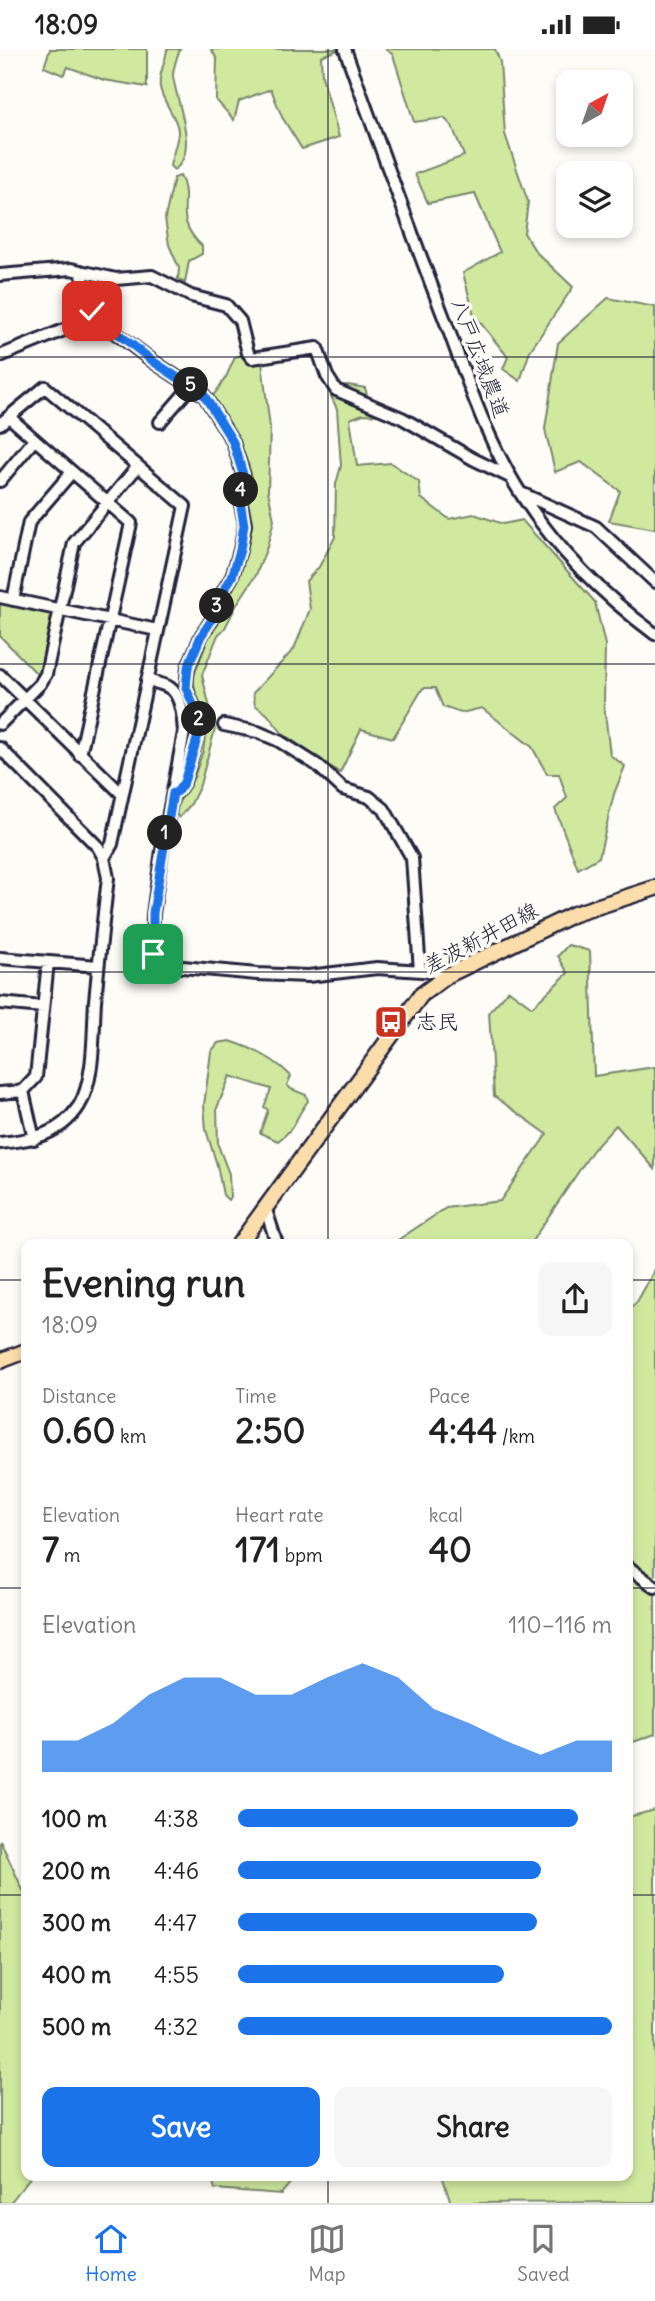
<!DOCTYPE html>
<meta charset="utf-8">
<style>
:root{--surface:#fff;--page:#f6f6f6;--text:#222;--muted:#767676;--line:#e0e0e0;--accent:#1a73e8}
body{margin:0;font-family:Delius,"Klee One",sans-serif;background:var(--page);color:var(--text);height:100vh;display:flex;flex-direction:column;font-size:26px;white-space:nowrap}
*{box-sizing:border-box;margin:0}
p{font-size:23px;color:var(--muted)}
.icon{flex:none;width:38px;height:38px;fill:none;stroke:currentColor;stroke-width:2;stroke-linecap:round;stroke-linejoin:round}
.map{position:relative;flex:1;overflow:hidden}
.details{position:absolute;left:21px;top:1190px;width:612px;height:942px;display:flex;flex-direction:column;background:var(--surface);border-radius:14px;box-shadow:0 4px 10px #0003}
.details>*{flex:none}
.needle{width:46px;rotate:40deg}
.buttons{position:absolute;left:556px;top:21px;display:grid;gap:14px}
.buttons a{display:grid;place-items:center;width:77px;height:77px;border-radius:14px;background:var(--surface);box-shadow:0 4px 10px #0003;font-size:35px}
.pin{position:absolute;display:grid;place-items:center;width:60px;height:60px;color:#fff;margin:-30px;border-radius:14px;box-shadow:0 4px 10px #0006}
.km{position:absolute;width:35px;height:35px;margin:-18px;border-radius:50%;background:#222;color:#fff;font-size:19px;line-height:35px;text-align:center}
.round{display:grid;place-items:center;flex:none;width:74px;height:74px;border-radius:14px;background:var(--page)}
.headline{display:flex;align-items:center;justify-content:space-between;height:119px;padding:0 21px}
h1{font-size:38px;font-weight:800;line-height:52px}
.metrics{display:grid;grid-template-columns:repeat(3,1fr);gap:10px;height:119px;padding:7px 21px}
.metrics div{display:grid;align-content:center}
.metrics b{font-size:35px;font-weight:800}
.metrics small{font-size:19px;font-weight:400}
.metrics p{font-size:19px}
.chart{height:196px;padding:14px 21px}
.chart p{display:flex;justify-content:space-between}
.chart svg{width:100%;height:126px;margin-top:7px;fill:var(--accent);opacity:.7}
.button{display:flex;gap:14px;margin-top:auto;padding:14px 21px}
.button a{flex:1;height:80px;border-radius:14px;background:var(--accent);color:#fff;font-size:28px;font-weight:800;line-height:80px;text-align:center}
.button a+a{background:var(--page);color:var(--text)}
ul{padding:0 21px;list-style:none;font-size:23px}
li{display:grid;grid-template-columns:112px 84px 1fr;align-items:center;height:52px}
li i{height:18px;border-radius:9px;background:var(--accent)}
.status{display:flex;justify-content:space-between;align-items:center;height:49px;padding:0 35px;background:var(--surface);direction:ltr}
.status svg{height:19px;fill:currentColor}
.dock{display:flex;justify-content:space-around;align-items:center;height:98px;border-top:2px solid var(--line);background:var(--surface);font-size:19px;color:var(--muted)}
.dock a{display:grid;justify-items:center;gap:4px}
.dock .current{color:var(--accent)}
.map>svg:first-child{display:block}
.green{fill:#d0e99f;stroke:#79866d;stroke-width:2}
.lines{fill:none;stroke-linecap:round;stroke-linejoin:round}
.minor-casing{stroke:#22223b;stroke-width:16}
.major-casing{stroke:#22223b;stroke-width:19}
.minor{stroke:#fdfcf7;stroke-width:10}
.major{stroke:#fbddab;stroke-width:14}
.route-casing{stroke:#fff;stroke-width:14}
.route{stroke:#1a73e8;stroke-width:9}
.grid{fill:none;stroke:#22223b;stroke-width:2;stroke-opacity:0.55}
.labels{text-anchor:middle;stroke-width:7;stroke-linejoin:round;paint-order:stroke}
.street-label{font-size:21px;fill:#22223b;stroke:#fdfcf7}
.poi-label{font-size:21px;fill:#22223b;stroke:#fdfcf7;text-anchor:start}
</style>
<div class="status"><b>18:09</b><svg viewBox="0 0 49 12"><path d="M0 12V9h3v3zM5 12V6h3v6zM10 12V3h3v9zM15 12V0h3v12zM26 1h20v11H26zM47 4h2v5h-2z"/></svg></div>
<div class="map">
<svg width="655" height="2154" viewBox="0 0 655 2154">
<rect width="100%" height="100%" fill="#fdfcf7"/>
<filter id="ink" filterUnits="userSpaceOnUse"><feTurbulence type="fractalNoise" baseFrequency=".0143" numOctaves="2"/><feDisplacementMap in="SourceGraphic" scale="14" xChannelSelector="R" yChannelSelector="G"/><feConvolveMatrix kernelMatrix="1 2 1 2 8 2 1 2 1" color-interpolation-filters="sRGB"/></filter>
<g filter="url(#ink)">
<path class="green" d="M50,0H147V38L104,31L68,18L63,26L44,18Z
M167,0H180C177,8 173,18 173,27C176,52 200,103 174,121L170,117C172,106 177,95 178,84C179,70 162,53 160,38C158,24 166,13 167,0Z
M211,0H341L321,7L322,27L339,88L302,100L282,68L271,40L239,52L234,71L216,51L217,10Z
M386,0H495L500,13L505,85L528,153L524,184L536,203L573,238L530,302L520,332L503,320L508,308L474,266L463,224L500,203L475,145L428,154L415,125L464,107L452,77L444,69L414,73L393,6Z
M180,127C194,151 171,168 202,197V205L189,212L185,234L178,230L179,219L169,196L165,169L174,129Z
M608,249L655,258V480L609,472L620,442L581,413L555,423L545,380L558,294Z
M242,306L253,314H262L270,379L268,442L274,471L267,498L256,526L237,555L225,579L218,586L202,626L215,680L200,736L191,755L179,769L176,764L179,753L194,728L203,702L206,680L205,670L196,647L193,629L210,585L217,575L242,520L252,472L248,452V438L253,432C245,398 228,377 213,347L226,328L235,308Z
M348,336L365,339L369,352L381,362L377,366L363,365L350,370L357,417L391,414L419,433L421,449L449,470L474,465L503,475L522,471L595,553L605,596L604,655L610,706L625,717L614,745L599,808L578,820L555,760L567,749L559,725H547L532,698L482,659L461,664L443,658L435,639H423L393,689L361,680L340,724L283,685L267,665L255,656L253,644L294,600L310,560L306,532L319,518L335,488L336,435L341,417L337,360L331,347L338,337Z
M0,552L52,563L55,567L40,628L0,587Z
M568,896L590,902L594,1027L655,1018V1120L616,1076L593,1101L530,1195H392L446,1159L500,1152L547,1085L494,1047L489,963L509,941L532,958L568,924L558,907Z
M230,992C252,999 275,1010 291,1027L287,1036L291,1040L306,1046L308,1052C295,1069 296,1079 278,1092L260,1084L268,1061L264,1058L271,1040L230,1027L217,1059L218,1096L229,1125L230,1148L228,1151L223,1146L217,1116L206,1081L204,1056L211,1003L218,994Z
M655,1220V1685L628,1695V1261L637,1253Z
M655,1761V2153L451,2154L442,2126H628V1768Z
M0,1791L26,1848V2126H32L10,2154H0Z
M211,2126H297L281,2145L215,2140Z"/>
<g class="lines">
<defs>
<path id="minor" d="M345,0C378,92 411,183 446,274C468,333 488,395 523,448C558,502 604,547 655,585
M81,222L93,270
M0,226L71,220L116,230L152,227L191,247L226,256L240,272L248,304L252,309L317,299L327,327L336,341L402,369L473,410L510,428
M0,307L86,272L97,270L154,313L204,346L233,393L243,425L240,451L245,476L240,501L232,528L224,541L213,569L201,587L188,618L186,639L198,667L199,680L184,733L177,743L173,744
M9,368L131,474L80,706
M160,373L192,336
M0,375L45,338L185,457L112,795L104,809
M0,432L34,391
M521,444L596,478L655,533
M0,548L157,581
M13,551L29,473L72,423
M0,626L122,745
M147,631C154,633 164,635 170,639C182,647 183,671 184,683L162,801L153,865L152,896L153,905L158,910L172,917L257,925L308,927L377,919L437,923L448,926
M0,675L40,635L46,625L74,494L138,417
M224,676L258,683L279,692L317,716L343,740L369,748L384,760L412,809L420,922
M0,699L98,798L104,809L108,829C103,870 99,911 95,952C93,982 95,1031 79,1057C60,1086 32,1091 0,1094
M0,909L98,917
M0,954L43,958
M23,1042L34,1090
M0,1044L23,1042L36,1028L48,913
M266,1161L277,1195
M628,1518L655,1538"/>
<path id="major" d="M239,1195L421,946L448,926L574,865L655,839
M0,1312L26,1302"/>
</defs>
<use href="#minor" class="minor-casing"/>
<use href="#major" class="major-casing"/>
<use href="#minor" class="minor"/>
<use href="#major" class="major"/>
</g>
</g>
<g class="lines" filter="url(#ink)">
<defs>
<path id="route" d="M92,262L93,270L103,273L154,313L204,346L233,393L243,425L240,451L244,476L240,501L232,528L224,541L213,569L201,587L188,618L186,639L198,667L200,680L184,733L177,743L173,744L153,864V905"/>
</defs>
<use href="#route" class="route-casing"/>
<use href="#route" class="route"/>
</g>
<path class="grid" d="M328,0V1195M0,308H655M0,615H655M0,923H655M0,1231H26M628,1231H655M0,1539H26M628,1539H655M0,1846H26M628,1846H655M328,2126V2154"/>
<defs>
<symbol id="bus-square" viewBox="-11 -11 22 22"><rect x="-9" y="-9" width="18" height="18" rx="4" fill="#c8321e" stroke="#fdfcf7"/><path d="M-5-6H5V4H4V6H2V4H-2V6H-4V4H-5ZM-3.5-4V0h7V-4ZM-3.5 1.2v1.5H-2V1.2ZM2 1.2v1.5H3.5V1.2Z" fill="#fff"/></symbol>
</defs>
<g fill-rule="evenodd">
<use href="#bus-square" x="372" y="954" width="38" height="38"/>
</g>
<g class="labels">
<g class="street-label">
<text transform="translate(480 309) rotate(69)" y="7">八戸広域農道</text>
<text transform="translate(481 889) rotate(-28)" y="7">差波新井田線</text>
</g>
<g class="poi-label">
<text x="416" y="980">志民</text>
</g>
</g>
</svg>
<div class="buttons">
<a><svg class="needle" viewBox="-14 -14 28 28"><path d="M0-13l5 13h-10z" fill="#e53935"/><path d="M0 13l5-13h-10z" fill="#767676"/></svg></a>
<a><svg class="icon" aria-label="layers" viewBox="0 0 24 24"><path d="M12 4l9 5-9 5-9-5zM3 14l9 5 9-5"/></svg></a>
</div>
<div class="pin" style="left:153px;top:905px;background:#1e9e55"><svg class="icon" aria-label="arrive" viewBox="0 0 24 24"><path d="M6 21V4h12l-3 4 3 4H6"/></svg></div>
<div class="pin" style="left:92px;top:262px;background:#d93025"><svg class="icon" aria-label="check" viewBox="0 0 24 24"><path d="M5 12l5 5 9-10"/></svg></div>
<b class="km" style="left:165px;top:784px">1</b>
<b class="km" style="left:199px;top:670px">2</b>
<b class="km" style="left:217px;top:557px">3</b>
<b class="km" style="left:241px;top:441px">4</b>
<b class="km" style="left:191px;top:336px">5</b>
<section class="details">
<div class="headline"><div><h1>Evening run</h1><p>18:09</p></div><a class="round"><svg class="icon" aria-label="share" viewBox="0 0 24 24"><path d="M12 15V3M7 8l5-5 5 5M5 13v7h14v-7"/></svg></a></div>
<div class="metrics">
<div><p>Distance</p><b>0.60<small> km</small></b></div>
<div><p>Time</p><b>2:50</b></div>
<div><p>Pace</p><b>4:44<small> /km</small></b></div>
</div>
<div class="metrics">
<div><p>Elevation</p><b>7<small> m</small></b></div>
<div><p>Heart rate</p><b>171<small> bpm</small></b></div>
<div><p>kcal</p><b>40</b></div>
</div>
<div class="chart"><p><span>Elevation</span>110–116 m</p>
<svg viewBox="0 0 160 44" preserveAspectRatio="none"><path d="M0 44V33L10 33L20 27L30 17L40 11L50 11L60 17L70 17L80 11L90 6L100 11L110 22L120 27L130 33L140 38L150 33L160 33V44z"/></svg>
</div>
<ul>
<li><b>100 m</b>4:38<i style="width:91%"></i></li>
<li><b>200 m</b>4:46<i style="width:81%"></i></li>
<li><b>300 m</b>4:47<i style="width:80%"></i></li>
<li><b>400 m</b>4:55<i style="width:71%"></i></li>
<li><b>500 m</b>4:32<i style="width:100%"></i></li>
</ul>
<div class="button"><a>Save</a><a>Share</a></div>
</section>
</div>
<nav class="dock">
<a class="current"><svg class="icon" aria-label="home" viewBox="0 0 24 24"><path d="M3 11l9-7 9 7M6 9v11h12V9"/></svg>Home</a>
<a><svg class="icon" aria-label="map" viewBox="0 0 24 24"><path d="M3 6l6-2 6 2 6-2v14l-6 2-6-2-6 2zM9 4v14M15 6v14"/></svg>Map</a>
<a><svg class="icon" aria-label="saved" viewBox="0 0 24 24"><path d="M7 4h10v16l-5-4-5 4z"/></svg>Saved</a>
</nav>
